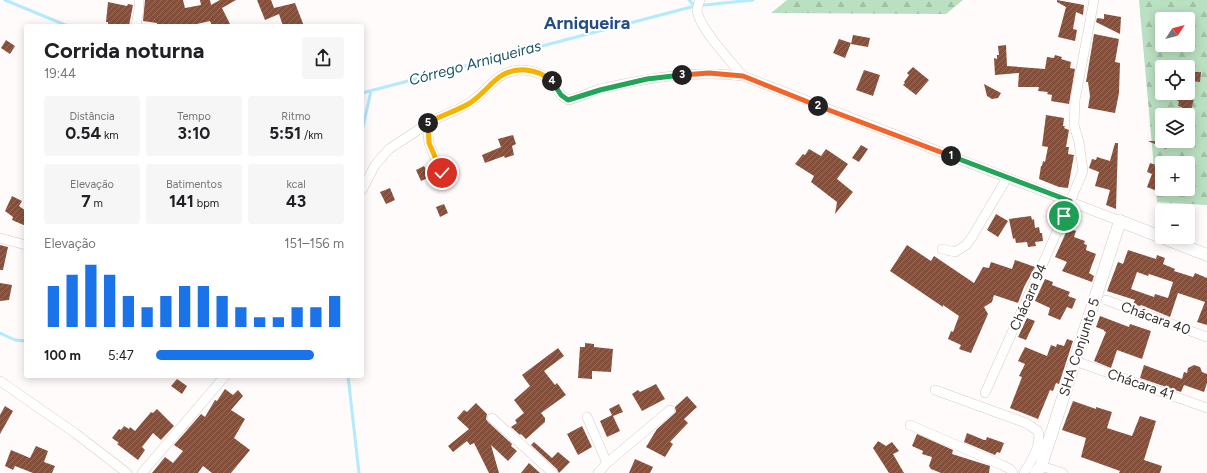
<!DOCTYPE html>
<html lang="pt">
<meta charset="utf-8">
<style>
:root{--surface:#fff;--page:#f6f6f6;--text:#202124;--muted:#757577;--accent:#1a73e8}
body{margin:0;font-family:Figtree,sans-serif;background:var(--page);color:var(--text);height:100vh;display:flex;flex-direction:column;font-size:15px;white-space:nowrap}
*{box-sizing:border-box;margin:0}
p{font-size:13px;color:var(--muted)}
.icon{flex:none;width:22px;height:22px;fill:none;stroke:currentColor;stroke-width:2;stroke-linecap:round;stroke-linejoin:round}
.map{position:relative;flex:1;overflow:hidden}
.panel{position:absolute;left:24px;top:24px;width:340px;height:354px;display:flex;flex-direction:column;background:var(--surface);border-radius:4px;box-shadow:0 2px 10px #0003}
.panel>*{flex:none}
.needle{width:26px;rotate:54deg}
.tools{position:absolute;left:1155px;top:12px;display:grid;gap:8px}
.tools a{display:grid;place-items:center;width:40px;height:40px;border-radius:4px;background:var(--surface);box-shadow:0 2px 10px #0003;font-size:20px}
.pin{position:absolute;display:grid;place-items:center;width:34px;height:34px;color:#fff;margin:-17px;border:2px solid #fff;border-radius:50%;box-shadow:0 1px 4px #0007}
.km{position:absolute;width:20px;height:20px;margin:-10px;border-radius:50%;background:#222;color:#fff;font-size:11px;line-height:20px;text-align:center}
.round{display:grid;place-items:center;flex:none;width:42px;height:42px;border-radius:4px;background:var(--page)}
.overview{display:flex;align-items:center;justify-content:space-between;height:68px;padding:0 20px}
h1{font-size:22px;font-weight:700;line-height:30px}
.metrics{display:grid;grid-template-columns:repeat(3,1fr);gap:6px;height:68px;padding:4px 20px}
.metrics div{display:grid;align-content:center;border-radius:4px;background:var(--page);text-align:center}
.metrics b{font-size:17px;font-weight:700}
.metrics small{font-size:11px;font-weight:400}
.metrics p{font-size:11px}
.chart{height:112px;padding:8px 20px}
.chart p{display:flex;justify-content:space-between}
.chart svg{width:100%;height:72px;margin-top:4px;stroke:var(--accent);stroke-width:6}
ul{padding:0 20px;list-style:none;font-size:13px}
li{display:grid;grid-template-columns:64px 48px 1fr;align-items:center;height:30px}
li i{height:10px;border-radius:5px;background:var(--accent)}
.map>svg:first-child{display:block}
.forest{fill:url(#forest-firs);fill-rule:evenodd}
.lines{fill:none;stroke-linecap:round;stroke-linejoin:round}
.stream{stroke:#b3eafc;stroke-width:3}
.building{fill:url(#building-hatch);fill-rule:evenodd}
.street-casing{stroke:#d9cbc5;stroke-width:10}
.secondary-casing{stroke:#d9cbc5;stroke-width:13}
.street{stroke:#fff;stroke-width:9}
.secondary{stroke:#fff;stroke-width:12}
.split-1-casing{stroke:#fff;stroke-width:8}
.split-2-casing{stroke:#fff;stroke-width:8}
.split-3-casing{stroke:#fff;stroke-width:8}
.split-4-casing{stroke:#fff;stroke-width:8}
.split-5-casing{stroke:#fff;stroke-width:8}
.split-6-casing{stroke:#fff;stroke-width:8}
.split-1{stroke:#22a559;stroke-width:5}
.split-2{stroke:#f0652b;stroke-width:5}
.split-3{stroke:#f0652b;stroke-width:5}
.split-4{stroke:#22a559;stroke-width:5}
.split-5{stroke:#f5b400;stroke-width:5}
.split-6{stroke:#f5b400;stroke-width:5}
.labels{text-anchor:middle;stroke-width:4;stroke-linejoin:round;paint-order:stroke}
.street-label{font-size:14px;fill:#37312f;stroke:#fff}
.water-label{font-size:15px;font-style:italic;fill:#1b5565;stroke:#fff}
.district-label{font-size:18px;font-weight:bold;fill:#244d82;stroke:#fff}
</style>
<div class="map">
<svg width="1207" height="473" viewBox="0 0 1207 473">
<defs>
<pattern id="forest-firs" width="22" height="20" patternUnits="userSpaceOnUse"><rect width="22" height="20" fill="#b9e0c0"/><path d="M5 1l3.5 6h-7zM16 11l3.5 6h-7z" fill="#a0c1a5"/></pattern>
<pattern id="building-hatch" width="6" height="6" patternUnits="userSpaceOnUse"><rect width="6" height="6" fill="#84503c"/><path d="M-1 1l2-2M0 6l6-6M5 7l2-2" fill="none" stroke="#946c5d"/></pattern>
</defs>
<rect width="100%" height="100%" fill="#fefbfa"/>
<path class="forest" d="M787,0H963L946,14L771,13Z
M1139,0H1207V205L1157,202ZM1162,19H1188V45H1162ZM1162,67H1188V93H1162ZM1162,115H1188V141H1162ZM1162,163H1188V189H1162Z"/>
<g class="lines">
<path class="stream" d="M5,0L68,26
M689,0L695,6
M362,93L695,6L753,0
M362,131L371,91
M0,333L15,340L26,341
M348,376L359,473"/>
</g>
<path class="building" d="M145,0H183L185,8L201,5L200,0H210L211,5L220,0H236L222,8L231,26H212L210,21L197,24V26L157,25V23L143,21Z
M257,0H271L274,8L295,3L304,26H283L279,14L265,20Z
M1057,0L1084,5L1083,15L1076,12L1073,29L1077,30L1075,41L1058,37L1066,7L1057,2Z
M108,2L127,6L128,4L133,5L129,26H111V25L108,24V22H106Z
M1104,14L1121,17L1120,34L1096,22L1097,18L1104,19Z
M1094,34L1119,39L1115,62L1120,63L1119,93L1115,113L1088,108L1090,96L1088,82H1086Z
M853,35L870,38L868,47L851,44Z
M839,39L851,43L845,58L833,53Z
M6,40L15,46L10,54L1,48Z
M1006,45L1007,66L1045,69L1047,57L1054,58L1055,55L1062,57L1061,59L1071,62L1070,68L1075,69L1069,104L1051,101L1052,95L1047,94L1048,92L1038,91L1039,87H1018L1019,73L995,75L994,58L997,59V55H999L998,46Z
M913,67L929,80L916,95L903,85L905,83L904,82L909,75L907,73Z
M864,70L880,75L873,96L856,90Z
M1193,72H1201L1200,82L1188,81V73L1192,74Z
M984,84L1001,93L998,98L992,99L987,96Z
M1179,93H1187L1186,96L1194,98L1190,115L1180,113L1182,107L1178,106L1179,101H1177Z
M1046,115L1064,118L1063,126H1065L1064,128L1069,130L1066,147H1069L1068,154L1074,155L1068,188L1059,187L1039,179L1041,166H1042L1043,161L1045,162L1048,147L1042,146Z
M513,135L516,144L512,146L514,155L505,158L504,156L485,163L482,155L501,147L498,139Z
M1148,141H1170L1166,149Z
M1115,143H1118L1116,209L1106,205L1110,190L1095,186L1099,172L1089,168L1092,159L1096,160L1097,157L1110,161Z
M861,145L868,149L859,162L852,158Z
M809,149L821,156L826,149L848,164L837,179L853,192L835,214L837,202L811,182L814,176L795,164L803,154L805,155Z
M1150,163L1162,167V193L1147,187L1152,174L1147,172Z
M424,166L430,177L421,181L416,170Z
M390,188L395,200L386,204L380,192Z
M12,196L22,201L19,206L26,211V226L12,220L13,217L5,211Z
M444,204L448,213L440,217L436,207Z
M996,214L1008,221L998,237L987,230Z
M1031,216L1032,220L1034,219L1035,228L1039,227L1040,233H1042L1043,241L1035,242L1036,246L1028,247L1027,242L1016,243L1015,238L1013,239L1009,219Z
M1068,228L1076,231L1074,237L1085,241L1084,244L1087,245L1086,250L1096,254L1089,273L1094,276L1092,282L1062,271L1067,262L1055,257Z
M0,245L8,247L3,270H0Z
M907,245L931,261L934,256L974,283L983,267L989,268L991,262L1012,269L1015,260L1035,267L1024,287L1018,303L994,295L992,302L984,307L988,314L971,353L959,349L961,345L948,339L951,331L953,332L959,316L943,305V307L890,271Z
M1128,250L1156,259L1157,255L1165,258L1163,264L1175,269L1174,271L1193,277L1195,273L1207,278V325L1197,322L1205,302L1178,293L1170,317L1141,305L1140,306L1133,304L1135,300L1107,291L1118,262L1123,264ZM1137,272L1148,276L1149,274L1173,282L1168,298L1155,294L1154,297L1131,289Z
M1045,279L1053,282L1052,285L1070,292L1068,296L1076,299L1072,309L1067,307L1060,320L1048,315L1050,308L1035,301Z
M0,283L12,285L9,300L0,301Z
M1100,316L1129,327L1130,324L1151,331L1142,359L1117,350L1111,368L1094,361L1106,332L1104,331V330L1096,327Z
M1027,318L1035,321L1026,340L1018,337Z
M1067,339L1073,341L1059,384L1056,383L1053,391L1050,390L1038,419L1010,408L1022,377L1019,376L1025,364L1018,361L1025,347L1047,356L1051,345L1056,347L1057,344L1064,346Z
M585,343L594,344V347L613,349L611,372L592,371V379L578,378L580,347H585Z
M558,348L564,356L544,371L555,385L557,383L566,395L541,413L545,418V422L526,439L521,434L520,435L511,427L517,423L515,420L524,413L514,400L530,386L522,375Z
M1144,365L1182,379L1184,372L1187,373L1188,368L1194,365L1200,367L1202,372L1207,374V383L1204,392L1184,385L1181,392L1140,378Z
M177,379L187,386L182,394L171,386Z
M656,384L665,399L642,411L632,394L638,390L640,392Z
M225,389L233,395L238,390L243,396L231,410L245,419L234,438L250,450L231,473H212L203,466L198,473H152L165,457L173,463L183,451L174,445L201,414L205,417L215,400L217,401Z
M687,396L697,407L684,419L688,423L670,442L673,444L665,457L646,447L657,429L674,414L676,412L675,407Z
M1073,401L1096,409V407L1112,412L1107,428L1132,436L1140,416L1156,421L1144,460L1162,466L1160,473H1119L1120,471L1081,457L1086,438L1062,430Z
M476,403L487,414L486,419L488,422L512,444L511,446L517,451L508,461L491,445L499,473H489L474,443L470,445L467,441L453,452L448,446L469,429L457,418L464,410L467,412Z
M619,404L623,412L613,416L620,431L607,437L600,421L612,415L609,409Z
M5,406L13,411L0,434V415Z
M157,409L174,426L161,440L153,433L142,447L145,450L138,460L117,444L119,443L112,438L119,429L121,430L124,426L129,429L130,427L135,431L151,412L153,413Z
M582,426L592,447L578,455L567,434Z
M967,433L984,440H986L987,437L1004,443L1000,453L997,452L995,455L964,442Z
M917,434L953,450L952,454L990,466L989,473H941L931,469L929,466L932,457L922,454L923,451L912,446Z
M878,441L886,446L892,442L899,451L893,454L904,473H889L873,448Z
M534,442L552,458L558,452L570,462L559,473L557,469L531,445Z
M36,446L48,451L44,462L55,466L52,473H33L15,466L13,470L5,466L11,450L30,458Z
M635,459L653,467L650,473H629Z
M529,463L540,473H521Z"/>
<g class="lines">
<defs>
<path id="street" d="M700,0C699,3 698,6 697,9C697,26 732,63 743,76
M136,26L139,9V0
M441,173L429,143L427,124C440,116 456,112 469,103C487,92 495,72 519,70C526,70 535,71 542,75C555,81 557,95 568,100C579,98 589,92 600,89C647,78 695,70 743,76L1120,221
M362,190L375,165L389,149L427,124
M0,238L26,245
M942,249L955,252L966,245L972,237L1007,178
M1106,300L1207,337
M1075,361L1207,408
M0,381L75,433L127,473
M935,390L1026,423L1038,431C1042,445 1031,461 1024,473
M985,393L1064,216L1083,171L1079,142L1074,125L1075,100L1094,0
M587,417L607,463
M492,418L553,473
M910,425L1002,465L1010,469L1013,473
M1041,466L1063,473
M142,473L225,376
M598,473L607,463L670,410"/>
<path id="secondary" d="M1036,473L1041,466L1120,221L1207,255"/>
</defs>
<use href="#street" class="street-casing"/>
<use href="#secondary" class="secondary-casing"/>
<use href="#street" class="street"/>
<use href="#secondary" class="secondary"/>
</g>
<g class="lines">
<defs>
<path id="split-1" d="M951,156L1070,201L1064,216"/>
<path id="split-2" d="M818,106L951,156"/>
<path id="split-3" d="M682,75L709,73L743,76L818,106"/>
<path id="split-4" d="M552,81L561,95L568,100L600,90L647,79L682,75"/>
<path id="split-5" d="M428,123C441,115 457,111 470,103C491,89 497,68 526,70C536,71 545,75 552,81"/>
<path id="split-6" d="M428,123L429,143L442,173"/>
</defs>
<use href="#split-1" class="split-1-casing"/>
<use href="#split-2" class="split-2-casing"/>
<use href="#split-3" class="split-3-casing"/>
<use href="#split-4" class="split-4-casing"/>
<use href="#split-5" class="split-5-casing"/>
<use href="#split-6" class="split-6-casing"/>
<use href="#split-1" class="split-1"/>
<use href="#split-2" class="split-2"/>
<use href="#split-3" class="split-3"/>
<use href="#split-4" class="split-4"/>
<use href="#split-5" class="split-5"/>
<use href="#split-6" class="split-6"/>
</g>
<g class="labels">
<g class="street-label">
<text transform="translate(1028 297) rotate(-66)" y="5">Chácara 94</text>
<text transform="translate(1156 318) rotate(20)" y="5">Chácara 40</text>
<text transform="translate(1079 347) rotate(-72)" y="5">SHA Conjunto 5</text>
<text transform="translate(1141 384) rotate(19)" y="5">Chácara 41</text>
</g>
<g class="water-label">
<text transform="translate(475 63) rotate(-15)" y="5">Córrego Arniqueiras</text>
</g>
<g class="district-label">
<text x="587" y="29">Arniqueira</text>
</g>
</g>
</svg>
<div class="tools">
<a><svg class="needle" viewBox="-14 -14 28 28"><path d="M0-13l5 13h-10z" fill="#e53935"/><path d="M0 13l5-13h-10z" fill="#757577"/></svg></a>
<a><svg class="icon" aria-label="locate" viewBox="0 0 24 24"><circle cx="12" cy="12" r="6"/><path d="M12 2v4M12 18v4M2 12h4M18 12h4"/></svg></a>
<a><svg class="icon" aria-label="layers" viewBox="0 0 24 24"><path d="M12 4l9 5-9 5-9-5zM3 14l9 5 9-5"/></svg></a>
<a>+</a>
<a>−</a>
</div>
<div class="pin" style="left:1064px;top:216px;background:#1e9e55"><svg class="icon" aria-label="arrive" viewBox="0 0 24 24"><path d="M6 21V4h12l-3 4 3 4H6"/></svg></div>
<div class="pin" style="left:442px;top:173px;background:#d93025"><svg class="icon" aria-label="check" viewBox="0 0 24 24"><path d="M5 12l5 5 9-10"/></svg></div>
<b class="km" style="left:951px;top:156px">1</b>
<b class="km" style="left:818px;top:106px">2</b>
<b class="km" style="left:682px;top:75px">3</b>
<b class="km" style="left:552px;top:81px">4</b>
<b class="km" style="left:428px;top:123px">5</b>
<section class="panel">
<div class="overview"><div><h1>Corrida noturna</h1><p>19:44</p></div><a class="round"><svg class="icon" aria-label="share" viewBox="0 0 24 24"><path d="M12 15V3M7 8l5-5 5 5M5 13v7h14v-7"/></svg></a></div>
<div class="metrics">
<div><p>Distância</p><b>0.54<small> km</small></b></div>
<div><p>Tempo</p><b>3:10</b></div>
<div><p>Ritmo</p><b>5:51<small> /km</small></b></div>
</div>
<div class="metrics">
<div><p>Elevação</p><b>7<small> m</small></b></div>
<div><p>Batimentos</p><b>141<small> bpm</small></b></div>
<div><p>kcal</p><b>43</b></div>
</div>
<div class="chart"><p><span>Elevação</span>151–156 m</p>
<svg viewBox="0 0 160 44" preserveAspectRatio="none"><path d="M5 44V19M15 44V12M25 44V6M35 44V12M45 44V25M55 44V32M65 44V25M75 44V19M85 44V19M95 44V25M105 44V32M115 44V38M125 44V38M135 44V32M145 44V32M155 44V25"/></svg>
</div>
<ul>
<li><b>100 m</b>5:47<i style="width:84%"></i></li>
</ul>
</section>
</div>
